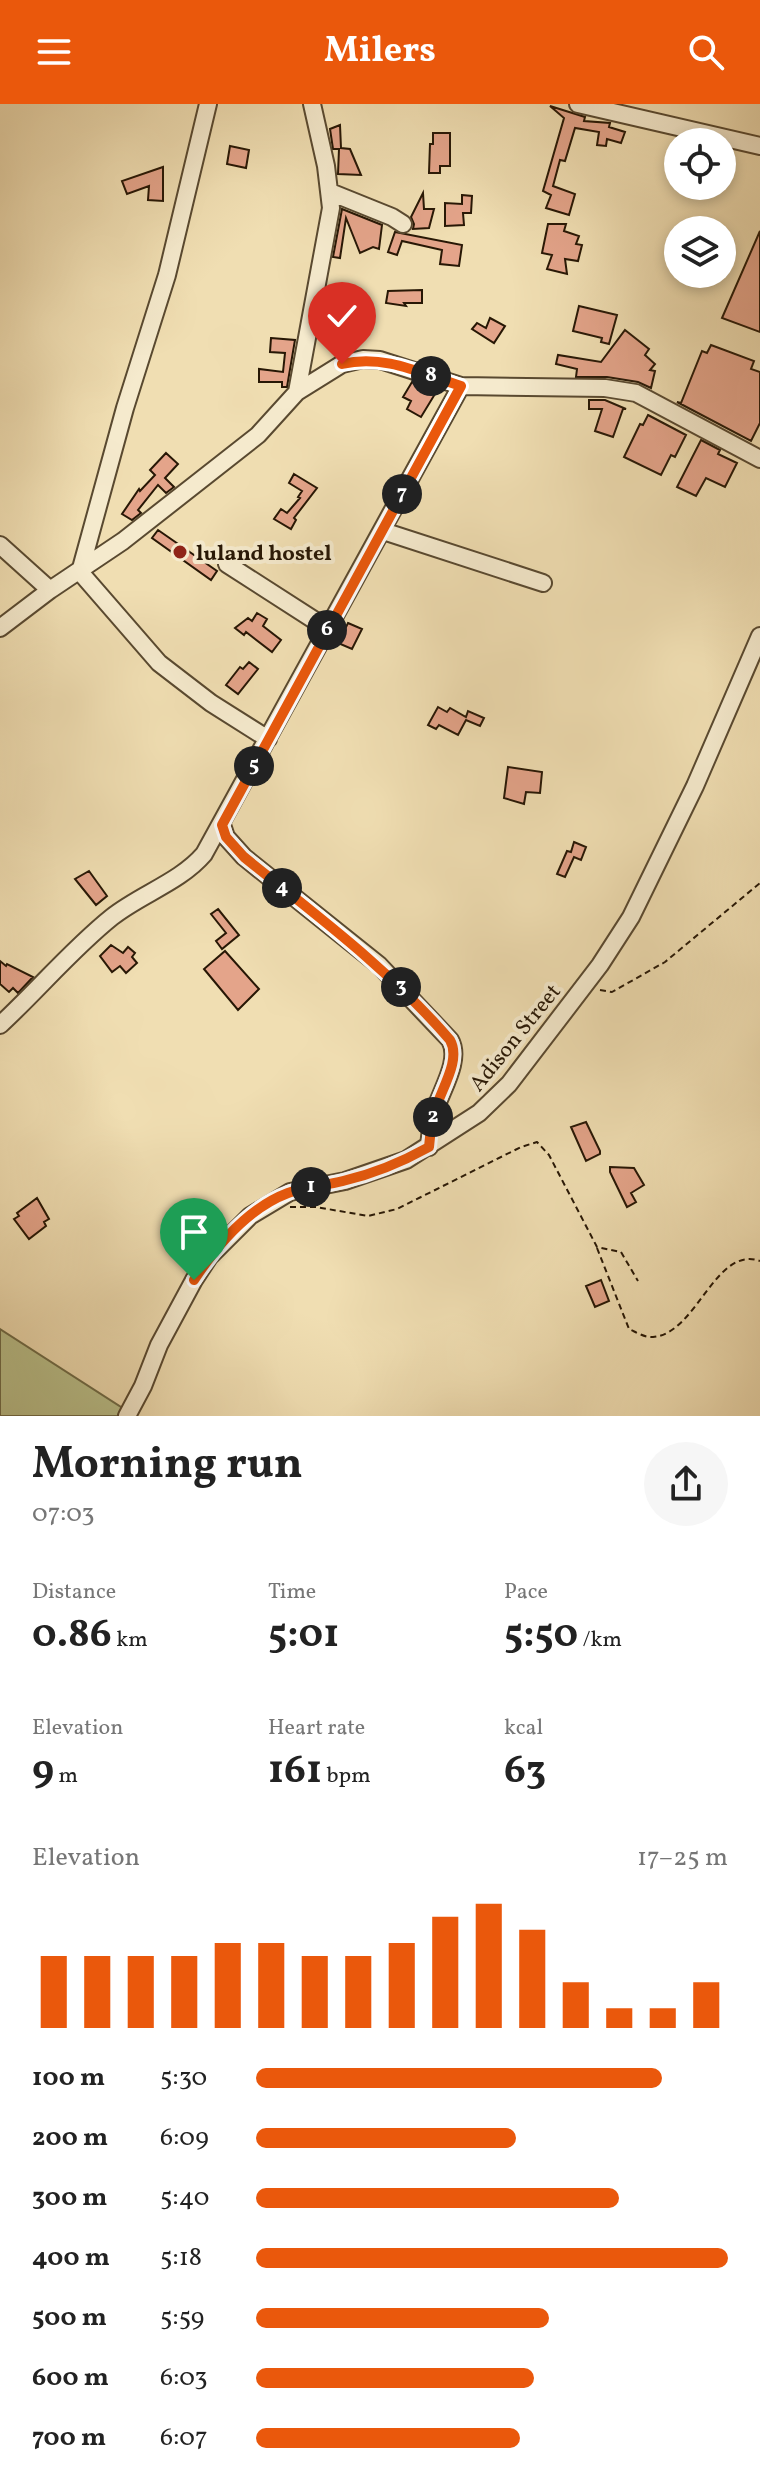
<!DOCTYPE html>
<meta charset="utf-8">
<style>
:root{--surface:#fff;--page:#f6f6f6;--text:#222;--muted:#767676;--accent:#ea580c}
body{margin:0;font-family:Vollkorn,serif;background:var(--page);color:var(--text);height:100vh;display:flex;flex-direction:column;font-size:30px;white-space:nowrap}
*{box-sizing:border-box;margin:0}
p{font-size:26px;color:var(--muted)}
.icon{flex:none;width:44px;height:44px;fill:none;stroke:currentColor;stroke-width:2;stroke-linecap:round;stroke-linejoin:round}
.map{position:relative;height:1312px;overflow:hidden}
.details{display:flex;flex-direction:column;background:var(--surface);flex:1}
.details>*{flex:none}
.tools{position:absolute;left:664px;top:24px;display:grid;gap:16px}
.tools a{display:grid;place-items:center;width:72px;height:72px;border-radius:50%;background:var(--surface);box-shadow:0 4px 12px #0003;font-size:40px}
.pin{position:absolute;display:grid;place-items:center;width:68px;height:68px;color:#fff;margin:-82px -34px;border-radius:50% 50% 50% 0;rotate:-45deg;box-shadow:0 0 8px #0007}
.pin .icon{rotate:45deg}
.km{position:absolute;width:40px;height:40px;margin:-20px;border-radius:50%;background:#222;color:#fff;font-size:22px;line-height:40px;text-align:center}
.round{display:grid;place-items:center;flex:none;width:84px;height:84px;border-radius:42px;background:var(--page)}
.overview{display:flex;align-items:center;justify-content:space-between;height:136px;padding:0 32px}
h1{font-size:44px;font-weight:700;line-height:60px}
.stats{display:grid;grid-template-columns:repeat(3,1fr);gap:12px;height:136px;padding:8px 32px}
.stats div{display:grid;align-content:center}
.stats b{font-size:40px;font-weight:700}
.stats small{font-size:22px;font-weight:400}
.stats p{font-size:22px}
.chart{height:224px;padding:16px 32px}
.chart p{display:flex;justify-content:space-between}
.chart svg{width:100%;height:144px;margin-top:8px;stroke:var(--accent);stroke-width:6}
ul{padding:0 32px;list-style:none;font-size:26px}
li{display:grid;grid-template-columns:128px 96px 1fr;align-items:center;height:60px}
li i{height:20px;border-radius:10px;background:var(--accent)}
header{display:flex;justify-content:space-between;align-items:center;height:104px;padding:0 32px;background:var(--accent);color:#fff;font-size:36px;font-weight:700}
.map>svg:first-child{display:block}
.green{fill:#bac18c;stroke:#706c48;stroke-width:2}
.building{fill:#e4a48a;stroke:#271705;stroke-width:2}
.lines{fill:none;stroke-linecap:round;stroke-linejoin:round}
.minor-casing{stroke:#594930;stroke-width:20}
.path{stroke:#271705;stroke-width:2;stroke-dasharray:6 4;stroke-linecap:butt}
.minor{stroke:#f5eacd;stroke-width:16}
.route-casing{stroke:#fff;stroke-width:16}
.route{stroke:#ea580c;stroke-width:10}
.poi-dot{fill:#8f2418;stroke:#f5eacd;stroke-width:3}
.labels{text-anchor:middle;stroke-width:8;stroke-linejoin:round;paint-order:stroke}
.poi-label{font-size:22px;font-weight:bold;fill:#271705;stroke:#f5eacd;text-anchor:start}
.street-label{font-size:22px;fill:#271705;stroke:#f5eacd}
</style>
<header><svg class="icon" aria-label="menu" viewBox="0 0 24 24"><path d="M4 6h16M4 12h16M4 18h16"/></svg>Milers<svg class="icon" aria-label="search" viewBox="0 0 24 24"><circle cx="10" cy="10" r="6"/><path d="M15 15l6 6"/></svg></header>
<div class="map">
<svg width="760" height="1312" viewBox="0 0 760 1312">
<rect width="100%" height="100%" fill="#f0deb2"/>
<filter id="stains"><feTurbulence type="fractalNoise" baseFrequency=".0025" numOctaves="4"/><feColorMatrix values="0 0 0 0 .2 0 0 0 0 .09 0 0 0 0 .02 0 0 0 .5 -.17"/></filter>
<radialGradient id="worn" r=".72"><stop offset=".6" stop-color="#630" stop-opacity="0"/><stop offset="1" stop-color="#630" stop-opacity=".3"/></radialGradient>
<path class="green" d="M0,1225L135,1312H0Z"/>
<path class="building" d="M550,2L585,13L584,17L610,19L609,23L625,28L621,39L607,35L606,42L597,41L599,28L575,24L565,57L560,56L553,82L575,90L569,111L546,104L551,91L543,87L564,14Z
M340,21L341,44L350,45L361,71L338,70L339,45H333L330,25Z
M433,29H450V62H440V69H429L430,40H433Z
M230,42L249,46L246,64L227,60Z
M163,63V97L148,96L149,82L127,90L122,77Z
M423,89L424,105H434L429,124L413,125L414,120L411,113Z
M462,91L472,92L471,109H463L464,121L445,122V99L462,100Z
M342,105L382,121L379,145L373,143L360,149L346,114L340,154L333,153Z
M548,120H566L564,127L579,132L576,140L582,141L578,157L565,155L567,170L547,165L552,151L542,149Z
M760,127V228L722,214Z
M395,128L462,141L459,162L440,160L442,146L402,137L397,151L388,148Z
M327,185L334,186L331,200L339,204L335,211L339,213L334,221L322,213Z
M422,186V199H404L406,202L386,199L388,187Z
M579,202L617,211L609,240L601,238L602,234L573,227Z
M490,214L505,222L494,239L472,225L477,219L486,224Z
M625,226L649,245L645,251L655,260L650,266L655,267L651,284L638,278L607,273H576L577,265L556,260L558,251L601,258Z
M271,234L295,236L287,283H282V278H259V265L283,268L285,249L270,248Z
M711,241L754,257L751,265L760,268V319L751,337L677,298L681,299L702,247L707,249Z
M412,278L435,290L421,313L407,305L411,297L403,293Z
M589,296H605L626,305H623L613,333L595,327L602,305H589Z
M648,311L686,331L675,353L671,351L661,371L624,353L640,320L643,321Z
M701,336L720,346L718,350L737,359L725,383L706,374L696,392L677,383Z
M166,349L178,360L165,374L174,383L166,389L158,381L138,406L141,409L132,416L122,410L139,385L140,387L155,371L150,366Z
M294,370L317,384L294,414L296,416L291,425L274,415L281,405L287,409L300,394L298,393L302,387L289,379Z
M158,426L217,467L211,476L152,434Z
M257,509L267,515L263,522L281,536L272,548L246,528L244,531L235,524L248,514L252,517Z
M348,519L362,525L352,545L338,539Z
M249,558L258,565L238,590L226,581L240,563L243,565Z
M438,603L447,608L450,604L466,613L468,607L484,614L480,622L466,616L458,631L439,621L436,625L428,621Z
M508,663L542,668L540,689L526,688L524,700L504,694Z
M574,738L586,743L581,756L574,753L565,773L557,770L567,747L571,748Z
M89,767L107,792L96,801L75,775Z
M218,805L239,831L222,845L216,837L226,829L211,810Z
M111,841L123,849L128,843L135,849L132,853L137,859L126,869L120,862L112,868L100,852Z
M225,847L259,885L238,906L204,865Z
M0,857L6,862L7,860L33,873L18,889L13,884L9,888L0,880Z
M586,1018L600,1047V1050L586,1057L571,1023Z
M610,1063L634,1064L644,1081L631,1089L636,1098L627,1103L610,1068Z
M37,1094L49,1115L44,1118L46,1122L29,1135L14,1115L19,1112L17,1109Z
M601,1176L609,1197L595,1203L586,1182Z"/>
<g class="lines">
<defs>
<path id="minor" d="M578,0L760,42
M330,88L392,113L403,120
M297,288L331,104L326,62L312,0
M383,427L543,479
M0,441L50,486
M227,460L328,525
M80,468L125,304L167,171L208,0
M80,468L159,559L211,599L268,635
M0,524L50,486L123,437L258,331L297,288L342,260L363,255L380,256L461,282L605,284L636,289L760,355
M222,721L226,733L244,753L379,861L450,936C462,957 439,989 434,1010C431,1021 430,1032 429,1043
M0,921C38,886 72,845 112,813C141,790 180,778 204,750L461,282
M127,1312L143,1282L159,1241L194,1176L209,1153L250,1112L290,1088L345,1077L406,1056L479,1009L509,980L600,861L631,813L695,682L760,532"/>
</defs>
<use href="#minor" class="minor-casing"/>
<path class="path" d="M600,886L612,888L665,858L760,779
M290,1103H316L368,1112L397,1105L521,1043L537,1038L549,1051L597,1143L621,1148L638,1177
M597,1144L629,1225C636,1228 645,1234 653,1233C697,1230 715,1141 760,1157"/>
<use href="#minor" class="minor"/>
</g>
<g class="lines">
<defs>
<path id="route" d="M194,1176C217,1141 248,1104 288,1089C306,1082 324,1082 343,1077C373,1070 402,1058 429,1043C430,1032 431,1021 434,1010C439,988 462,957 450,936C388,864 317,812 244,753L226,733L222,721L461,282C420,269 384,250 342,260"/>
</defs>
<use href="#route" class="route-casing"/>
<use href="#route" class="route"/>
</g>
<circle class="poi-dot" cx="180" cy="448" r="8"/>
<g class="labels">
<g class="poi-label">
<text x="196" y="456">luland hostel</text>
</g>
<g class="street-label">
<text transform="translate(514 933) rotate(-51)" y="8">Adison Street</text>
</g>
</g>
<rect width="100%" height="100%" filter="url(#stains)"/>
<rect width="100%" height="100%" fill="url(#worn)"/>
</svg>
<div class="tools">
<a><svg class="icon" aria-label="locate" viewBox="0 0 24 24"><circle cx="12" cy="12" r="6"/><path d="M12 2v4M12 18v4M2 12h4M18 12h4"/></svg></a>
<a><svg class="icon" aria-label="layers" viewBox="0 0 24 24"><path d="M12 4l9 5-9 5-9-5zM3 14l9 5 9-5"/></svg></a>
</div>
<div class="pin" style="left:194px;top:1176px;background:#1e9e55"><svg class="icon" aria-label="arrive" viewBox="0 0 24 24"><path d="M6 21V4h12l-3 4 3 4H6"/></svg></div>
<div class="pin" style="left:342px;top:260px;background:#d93025"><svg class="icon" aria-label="check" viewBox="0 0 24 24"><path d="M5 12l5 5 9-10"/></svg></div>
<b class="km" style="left:311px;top:1083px">1</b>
<b class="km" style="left:433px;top:1013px">2</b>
<b class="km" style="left:401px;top:883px">3</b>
<b class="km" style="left:282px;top:784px">4</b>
<b class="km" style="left:254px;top:662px">5</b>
<b class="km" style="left:327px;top:526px">6</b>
<b class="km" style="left:402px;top:390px">7</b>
<b class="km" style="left:431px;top:272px">8</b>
</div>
<section class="details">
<div class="overview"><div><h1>Morning run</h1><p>07:03</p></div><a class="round"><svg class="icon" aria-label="share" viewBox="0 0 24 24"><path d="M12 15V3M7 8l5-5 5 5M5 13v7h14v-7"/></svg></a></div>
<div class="stats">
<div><p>Distance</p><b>0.86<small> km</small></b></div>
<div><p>Time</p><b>5:01</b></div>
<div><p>Pace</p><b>5:50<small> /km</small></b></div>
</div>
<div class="stats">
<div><p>Elevation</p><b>9<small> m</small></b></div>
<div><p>Heart rate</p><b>161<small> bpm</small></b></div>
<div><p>kcal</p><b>63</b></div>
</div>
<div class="chart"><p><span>Elevation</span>17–25 m</p>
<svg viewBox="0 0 160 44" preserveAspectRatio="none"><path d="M5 44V22M15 44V22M25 44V22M35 44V22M45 44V18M55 44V18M65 44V22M75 44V22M85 44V18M95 44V10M105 44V6M115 44V14M125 44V30M135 44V38M145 44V38M155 44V30"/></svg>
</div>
<ul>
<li><b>100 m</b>5:30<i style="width:86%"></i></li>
<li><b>200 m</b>6:09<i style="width:55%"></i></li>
<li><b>300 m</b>5:40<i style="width:77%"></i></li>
<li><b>400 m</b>5:18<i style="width:100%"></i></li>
<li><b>500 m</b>5:59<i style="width:62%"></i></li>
<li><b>600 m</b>6:03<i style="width:59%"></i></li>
<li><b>700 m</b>6:07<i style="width:56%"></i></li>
</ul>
</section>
